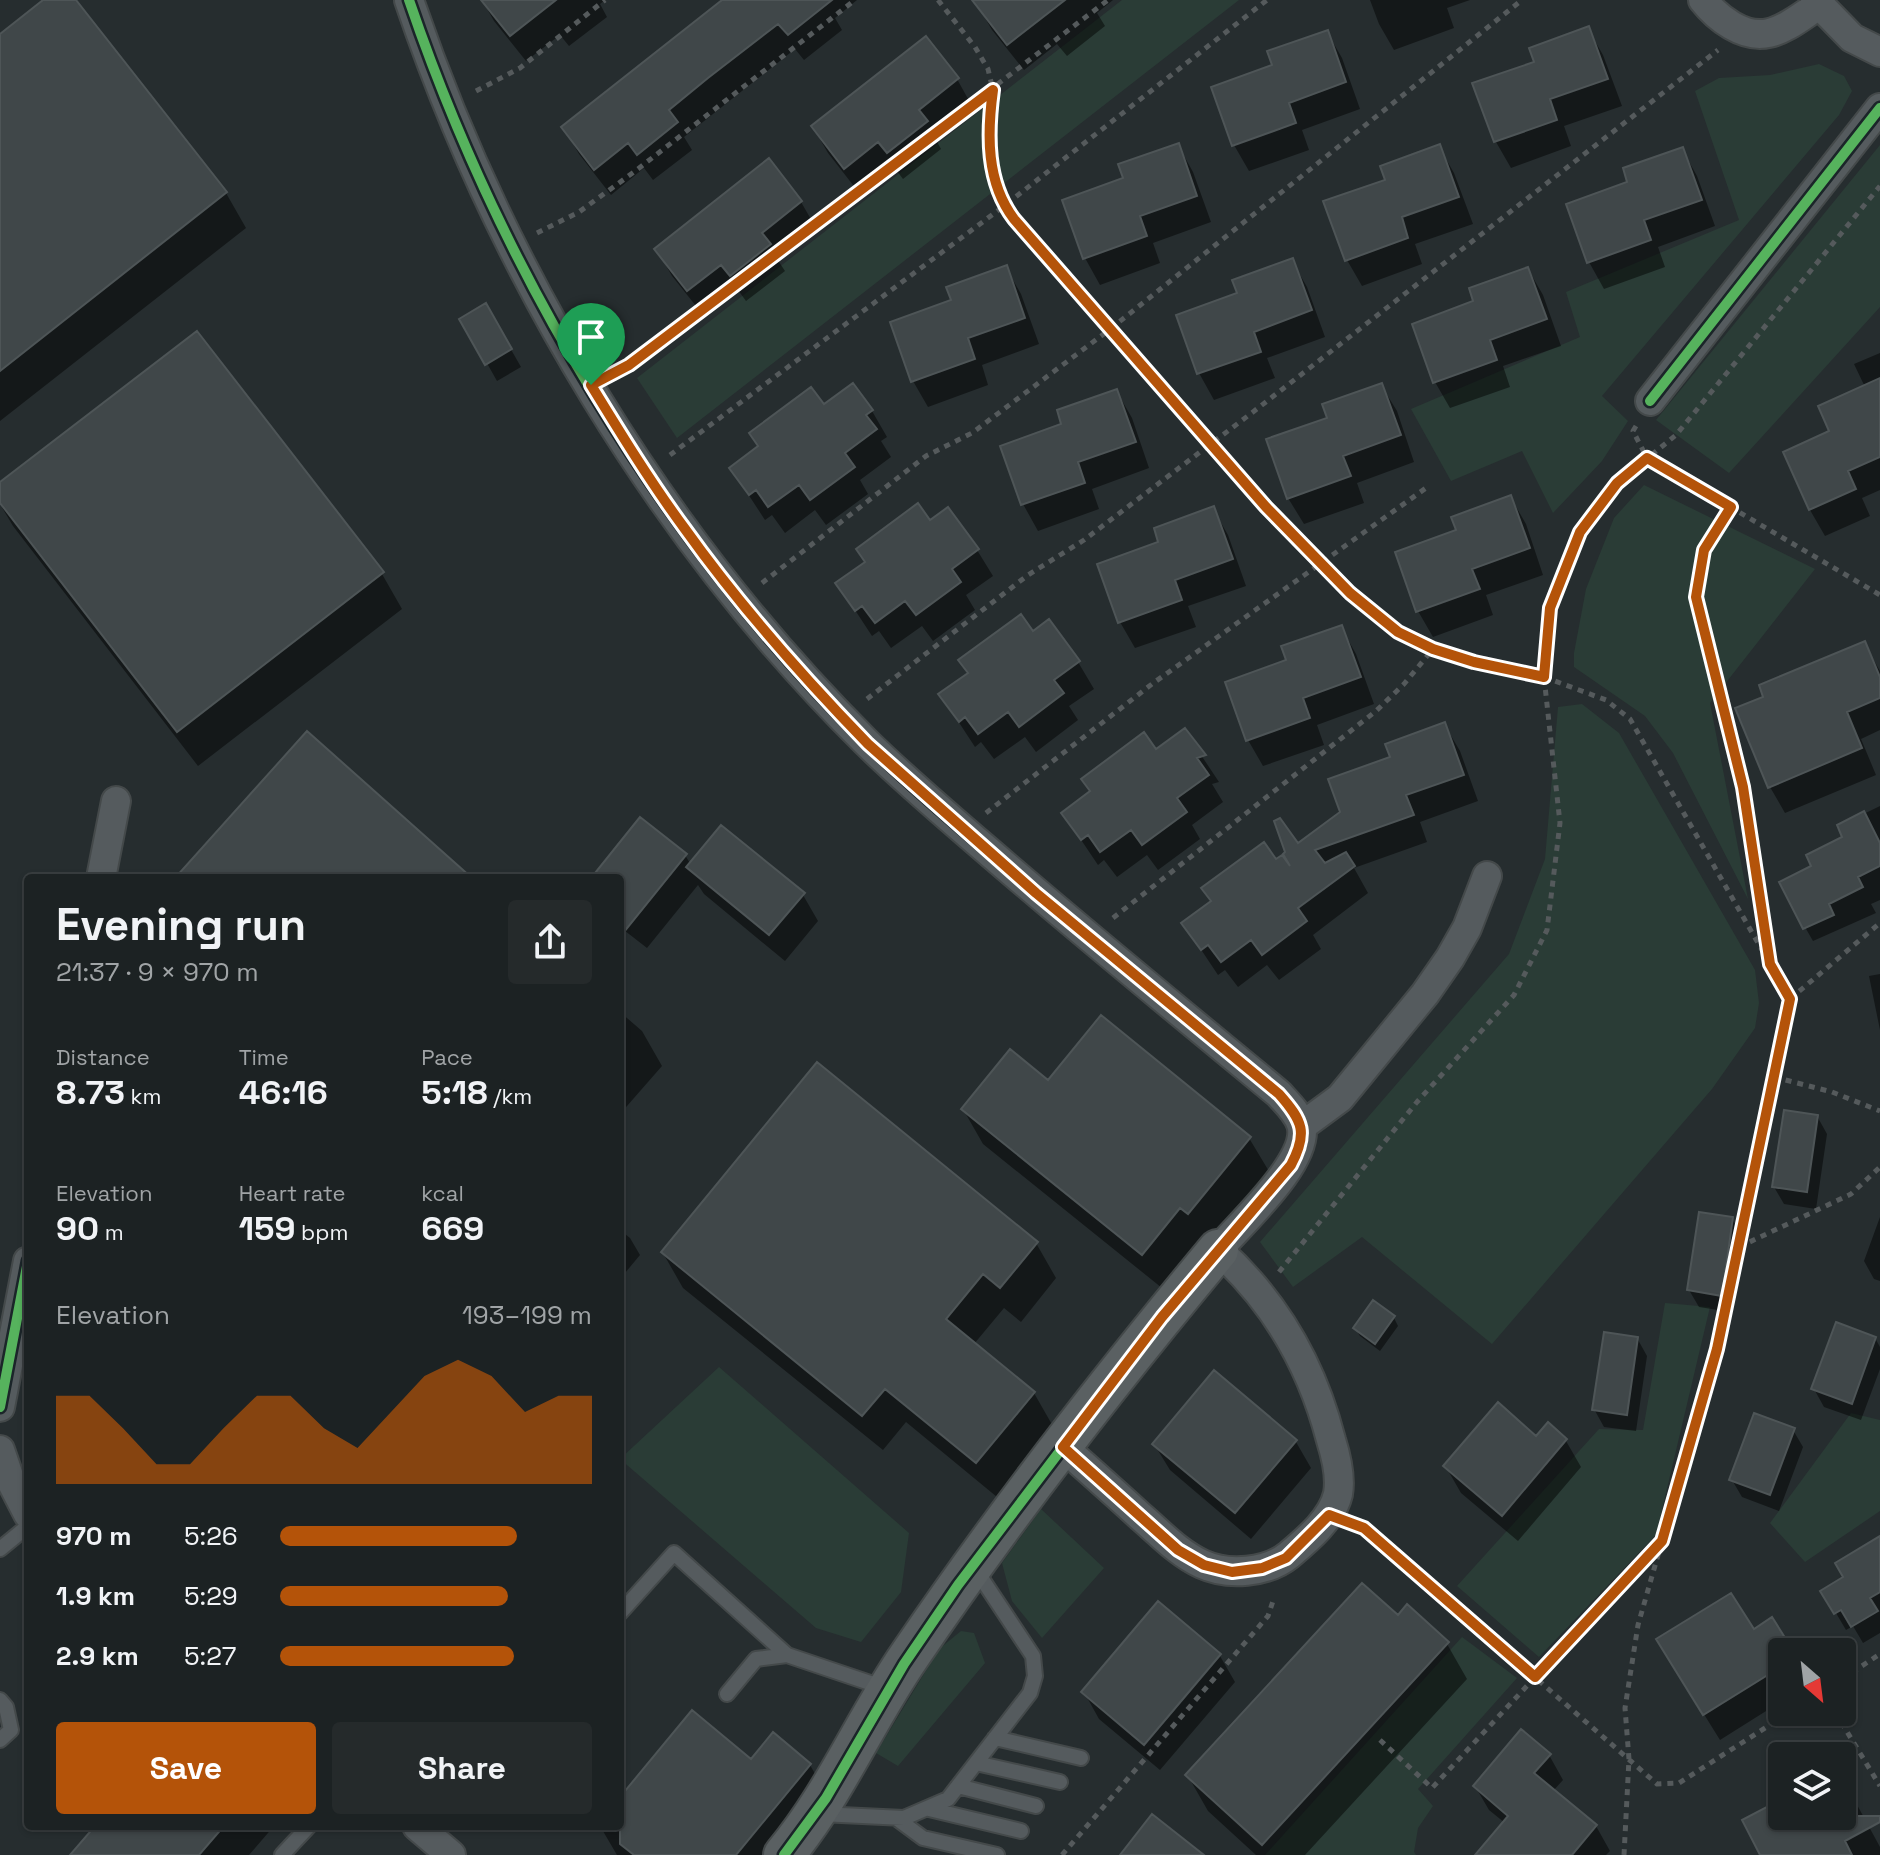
<!DOCTYPE html>
<meta charset="utf-8">
<style>
:root{--surface:#1c2223;--page:#252a2b;--text:#f1f3f6;--muted:#a0a4a6;--line:#3a3f41;--accent:#b45309}
body{margin:0;font-family:"Space Grotesk",sans-serif;background:var(--page);color:var(--text);height:100vh;display:flex;flex-direction:column;font-size:30px;white-space:nowrap}
*{box-sizing:border-box;margin:0}
p{font-size:26px;color:var(--muted)}
.icon{flex:none;width:44px;height:44px;fill:none;stroke:currentColor;stroke-width:2;stroke-linecap:round;stroke-linejoin:round}
.map{position:relative;flex:1;overflow:hidden}
.sheet{position:absolute;left:24px;top:874px;width:600px;height:956px;display:flex;flex-direction:column;background:var(--surface);border-radius:8px;box-shadow:0 2px 6px #0004,0 0 0 2px var(--line)}
.sheet>*{flex:none}
.needle{width:52px;rotate:152deg}
.controls{position:absolute;left:1768px;top:1638px;display:grid;gap:16px}
.controls a{display:grid;place-items:center;width:88px;height:88px;border-radius:8px;background:var(--surface);box-shadow:0 2px 6px #0004,0 0 0 2px var(--line);font-size:40px}
.pin{position:absolute;display:grid;place-items:center;width:68px;height:68px;color:#fff;margin:-82px -34px;border-radius:50% 50% 50% 0;rotate:-45deg;box-shadow:0 0 8px #0007}
.pin .icon{rotate:45deg}
.round{display:grid;place-items:center;flex:none;width:84px;height:84px;border-radius:8px;background:var(--page)}
.headline{display:flex;align-items:center;justify-content:space-between;height:136px;padding:0 32px}
h1{font-size:44px;font-weight:700;line-height:60px}
.metrics{display:grid;grid-template-columns:repeat(3,1fr);gap:12px;height:136px;padding:8px 32px}
.metrics div{display:grid;align-content:center}
.metrics b{font-size:34px;font-weight:700}
.metrics small{font-size:22px;font-weight:400}
.metrics p{font-size:22px}
.chart{height:224px;padding:16px 32px}
.chart p{display:flex;justify-content:space-between}
.chart svg{width:100%;height:144px;margin-top:8px;fill:var(--accent);opacity:.7}
.button{display:flex;gap:16px;margin-top:auto;padding:16px 32px}
.button a{flex:1;height:92px;border-radius:8px;background:var(--accent);color:#fff;font-size:32px;font-weight:700;line-height:92px;text-align:center}
.button a+a{background:var(--page);color:var(--text)}
ul{padding:0 32px;list-style:none;font-size:26px}
li{display:grid;grid-template-columns:128px 96px 1fr;align-items:center;height:60px}
li i{height:20px;border-radius:10px;background:var(--accent)}
.map>svg:first-child{display:block}
.green{fill:#2a3c36}
.shadow{fill:#0007}
.building{fill:#404749;stroke:#4e5557;stroke-width:2}
.lines{fill:none;stroke-linecap:round;stroke-linejoin:round}
.lane-casing{stroke:#44494a;stroke-width:18}
.street-casing{stroke:#44494a;stroke-width:32}
.secondary-casing{stroke:#44494a;stroke-width:44}
.path{stroke:#555a5c;stroke-width:5;stroke-dasharray:6 6;stroke-linecap:butt}
.lane{stroke:#555b5e;stroke-width:14}
.street{stroke:#555b5e;stroke-width:28}
.secondary{stroke:#5a6062;stroke-width:40}
.cycleway-casing{stroke:#1b2529;stroke-width:15}
.cycleway{stroke:#56b35d;stroke-width:10}
.route-casing{stroke:#fff;stroke-width:16}
.route{stroke:#b45309;stroke-width:10}
</style>
<div class="map">
<svg width="1880" height="1855" viewBox="0 0 1880 1855">
<rect width="100%" height="100%" fill="#262d2f"/>
<path class="green" d="M1122,0H1239L677,438L637,378Z
M1819,64L1844,76L1852,91L1839,115L1602,396L1628,421L1602,461L1553,513L1522,451L1451,481L1411,409L1580,337L1566,292L1739,220L1695,91L1719,78L1770,75Z
M1880,145V307L1729,473L1656,420Z
M1644,485L1815,569L1710,703L1748,899L1673,753L1645,716L1574,667V653L1586,589L1614,518Z
M1582,704L1619,733L1755,970L1759,1003L1755,1028L1712,1089L1492,1344L1362,1237L1293,1287L1260,1242L1509,954L1545,859L1558,707Z
M1665,1303L1710,1307L1656,1535L1539,1657L1457,1586L1599,1429L1643,1430Z
M719,1367L909,1533L901,1592L861,1642L816,1628L620,1459Z
M1851,1413L1880,1420V1511L1805,1562L1770,1523Z
M1041,1509L1104,1568L1042,1638L1012,1601L1002,1563Z
M961,1631L974,1633L985,1663L898,1766L876,1753L939,1649Z
M1462,1637L1517,1678L1418,1789L1433,1806L1418,1828L1414,1852L1416,1855H1265Z"/>
<path class="shadow" d="M46,0H73L226,193L246,228L0,421V36Z
M482,0H605L600,4L607,17L569,46L560,35L526,61L494,21Z
M725,0H857L835,18L842,30L804,60L795,49L684,137L692,150L653,180L644,168L611,195L579,154L564,128Z
M981,0H1113L1097,13L1105,26L1067,56L1057,44L1024,70L992,30L977,4Z
M1370,0H1470L1447,8L1454,28L1394,50L1379,24Z
M1588,29L1603,55L1622,106L1564,126L1571,146L1511,168L1496,142L1475,84L1536,63Z
M1327,32L1342,58L1360,109L1302,130L1309,150L1249,171L1234,145L1274,66Z
M957,79L972,106L934,136L941,149L903,179L894,167L860,194L828,153L813,127Z
M1178,145L1193,172L1211,222L1153,243L1160,263L1100,285L1085,258L1125,180Z
M1439,147L1454,173L1473,224L1415,244L1422,264L1362,286L1347,260L1387,181Z
M1682,149L1697,176L1715,226L1658,247L1665,267L1604,289L1589,262L1568,205L1630,184Z
M801,202L816,228L777,259L785,271L746,301L738,290L704,316L672,276L657,250Z
M1292,261L1307,287L1325,337L1267,358L1275,378L1214,400L1199,373L1240,294Z
M1006,268L1021,294L1039,344L982,365L988,385L928,407L913,381L953,301Z
M1528,269L1543,295L1561,346L1503,366L1510,387L1450,408L1435,382L1475,303Z
M486,306L521,367L497,381L462,319Z
M197,334L382,574L402,609L198,766L13,526L0,504V485Z
M1880,353V490L1862,498L1870,516L1825,536L1810,510L1785,453L1832,432L1865,387L1854,364Z
M1381,385L1397,411L1414,462L1357,483L1364,503L1304,524L1288,498L1330,419Z
M1117,392L1132,418L1149,468L1092,489L1099,509L1038,531L1023,504L1003,448L1064,425Z
M823,407L872,411L887,437L881,441L891,457L860,480L868,494L826,525L815,510L785,533L772,515L765,520L731,468Z
M1511,498L1526,524L1543,575L1486,595L1493,615L1433,637L1418,611L1458,531Z
M1213,509L1228,535L1246,586L1188,606L1196,627L1135,648L1120,622L1161,543Z
M930,523L977,550L993,576L966,595L975,610L933,641L922,626L891,648L879,631L872,636L838,584Z
M1049,622L1078,662L1094,689L1069,706L1078,720L1036,752L1025,737L994,759L981,742L975,747L941,695L969,675L961,661L1033,634Z
M1341,627L1356,654L1374,704L1317,725L1324,745L1263,766L1248,740L1289,661Z
M1864,643L1880,671V730L1861,739L1876,775L1785,813L1770,787L1766,698Z
M1444,724L1460,751L1478,801L1420,822L1427,842L1354,868L1368,893L1313,935L1321,949L1279,980L1267,965L1238,987L1225,970L1218,975L1184,924L1212,903L1204,889L1276,862L1293,873L1298,846L1343,813L1392,759Z
M1185,731L1219,782L1212,784L1223,802L1192,825L1200,839L1158,870L1147,855L1117,877L1104,860L1098,865L1063,813Z
M1880,806V900L1871,904L1876,913L1813,941L1798,915L1814,867L1845,838L1839,826Z
M685,855L691,865L803,895L818,921L785,961L704,894L698,885L647,948L620,927V878H593Z
M1880,974V1030L1869,976Z
M620,1012L642,1031L662,1066L620,1114Z
M1049,1082L1249,1138L1270,1173L1209,1248L1162,1288L983,1144L963,1109Z
M1817,1116L1827,1134L1816,1209L1784,1204L1774,1187Z
M1880,1217V1281L1874,1279L1864,1261Z
M1732,1219L1742,1237L1731,1312L1699,1307L1689,1290Z
M620,1230L630,1238L640,1255L620,1279Z
M1036,1243L1056,1278L1021,1322L1004,1308L974,1344L1034,1393L1054,1428L997,1497L906,1422L883,1450L683,1288L663,1253Z
M1394,1318L1398,1326L1380,1351L1360,1336L1355,1328Z
M1637,1338L1647,1356L1636,1431L1604,1427L1594,1409Z
M1875,1338L1880,1347V1369L1861,1420L1824,1407L1814,1389Z
M1548,1425L1566,1441L1581,1467L1518,1541L1461,1493L1446,1467L1537,1438Z
M1793,1430L1803,1447L1779,1511L1742,1497L1732,1480Z
M1296,1442L1311,1468L1251,1539L1170,1470L1154,1444Z
M1880,1538V1633L1863,1643L1853,1626L1846,1630L1823,1591L1846,1578Z
M1158,1604L1220,1656L1235,1682L1160,1770L1099,1719L1084,1692Z
M1398,1618L1447,1644L1467,1679L1305,1855H1256L1208,1811L1188,1776Z
M1772,1620L1791,1652H1782V1701L1720,1740L1674,1666L1753,1632Z
M1549,1755L1563,1780L1553,1791L1596,1826L1610,1851L1606,1855H1478L1505,1823L1489,1810L1475,1786Z
M751,1762L810,1765L830,1800L784,1855H617L600,1826H620V1800Z
M1843,1779L1880,1847V1855H1762L1782,1801V1816H1842Z
M97,1826H274L249,1855H72Z"/>
<path class="building" d="M43,0H76L227,192L0,371V34Z
M481,0H556L510,36Z
M722,0H832L788,35L778,24L708,78L669,110L678,122L637,155L628,143L594,170L561,127Z
M972,0H1065L1007,45Z
M1589,26L1608,79L1550,99L1557,120L1494,142L1472,83L1534,62L1529,48Z
M1328,30L1346,82L1289,103L1296,123L1232,146L1211,87L1272,65L1267,51Z
M926,36L959,78L919,110L928,121L887,153L878,142L844,169L811,126Z
M1179,143L1197,196L1140,216L1147,236L1083,259L1062,200L1123,178L1118,164Z
M1440,144L1459,197L1402,217L1408,238L1345,261L1323,201L1385,180L1380,166Z
M1683,147L1702,200L1644,220L1651,240L1587,263L1566,204L1627,182L1623,168Z
M769,158L802,201L762,233L771,244L730,276L721,265L687,291L654,249Z
M1293,258L1312,310L1254,332L1261,352L1197,374L1176,315L1237,293L1232,280Z
M1007,265L1025,318L968,338L975,359L911,382L890,322L951,300L946,287Z
M1528,267L1547,319L1490,340L1497,360L1433,383L1412,324L1473,301L1469,288Z
M486,303L512,349L485,365L459,319Z
M197,331L384,572L177,732L0,503V482Z
M1880,378V457L1848,471L1856,489L1809,510L1783,452L1829,431L1818,406Z
M853,383L873,410L866,415L877,429L845,453L855,467L810,500L799,485L768,507L756,490L749,495L729,468L758,446L749,433L811,387L824,404Z
M1382,383L1401,435L1343,456L1351,476L1287,499L1266,439L1327,418L1322,404Z
M1117,389L1136,442L1078,462L1085,483L1021,505L1000,446L1061,424L1057,410Z
M1511,495L1530,548L1472,569L1480,589L1416,612L1395,552L1456,530L1451,517Z
M918,503L930,520L948,507L979,549L952,569L961,582L916,615L905,601L875,623L862,606L855,611L835,583L865,562L856,549Z
M1214,506L1233,559L1175,580L1182,600L1118,623L1097,564L1158,542L1154,528Z
M1021,614L1033,631L1049,619L1080,661L1054,680L1064,693L1019,727L1008,712L978,734L965,717L959,722L938,694L968,673L958,660Z
M1342,625L1361,677L1303,698L1310,718L1246,741L1225,682L1286,660L1281,646Z
M1865,641L1880,677V698L1847,712L1862,748L1768,788L1735,708L1763,697L1759,685Z
M1445,722L1464,775L1406,795L1414,815L1315,850L1325,863L1346,852L1355,866L1298,908L1307,921L1262,955L1251,940L1221,962L1208,945L1201,950L1181,923L1211,901L1201,888L1264,842L1276,859L1282,855L1290,866L1283,854L1285,852L1274,821L1280,818L1298,843L1340,812L1328,779L1390,757L1385,744Z
M1185,728L1206,755L1197,758L1209,775L1177,798L1187,812L1142,845L1131,830L1100,852L1088,835L1081,840L1061,813L1090,791L1081,779L1144,732L1156,749Z
M307,731L472,878H175Z
M1864,811L1880,843V866L1858,877L1863,887L1829,904L1834,915L1803,929L1779,882L1811,866L1806,855L1842,837L1837,825Z
M640,817L687,854L620,937V878H591Z
M721,825L805,893L769,935L686,867Z
M1101,1015L1251,1137L1188,1214L1180,1208L1142,1255L961,1109L1010,1049L1048,1080Z
M817,1062L1038,1242L1000,1288L983,1274L946,1319L1035,1392L976,1463L885,1389L862,1416L661,1252Z
M1784,1110L1818,1115L1807,1192L1772,1187Z
M1699,1212L1733,1217L1722,1296L1687,1290Z
M1373,1300L1395,1316L1375,1344L1353,1328Z
M1836,1322L1876,1337L1852,1404L1811,1389Z
M1604,1332L1638,1337L1627,1415L1592,1410Z
M1214,1370L1297,1440L1235,1513L1152,1444Z
M1498,1402L1536,1436L1548,1422L1567,1439L1502,1516L1443,1466Z
M1754,1413L1795,1428L1770,1495L1729,1480Z
M1880,1536V1592L1870,1598L1878,1611L1851,1627L1841,1610L1834,1614L1820,1591L1843,1577L1835,1563Z
M1362,1583L1398,1615L1407,1604L1449,1642L1262,1845L1185,1775Z
M1731,1593L1754,1629L1772,1617L1789,1644L1771,1656L1779,1668L1703,1715L1656,1639Z
M1158,1601L1221,1654L1144,1745L1081,1692Z
M692,1710L751,1759L773,1732L811,1764L736,1855H634L620,1844V1797Z
M1521,1729L1551,1754L1534,1773L1597,1825L1572,1855H1475L1508,1816L1473,1786Z
M1782,1799V1816H1880V1822L1845,1841L1852,1855H1760L1742,1820Z
M1152,1814L1204,1855H1120Z
M95,1826H224L199,1855H70Z"/>
<g class="lines">
<defs>
<path id="lane" d="M0,1549L28,1526
M620,1613L674,1553L787,1655
M727,1694L756,1659L787,1655L885,1688
M0,1700L6,1707L11,1730L0,1740
M995,1738L1081,1758
M976,1763L1060,1782
M958,1786L1036,1806
M929,1809L1021,1831
M820,1814L904,1818L948,1799L1030,1693L1035,1676L1033,1656L976,1570
M896,1818L923,1838L997,1855
M282,1855L309,1826"/>
<path id="street" d="M409,0C501,271 662,540 866,742C905,780 947,816 988,851C1084,934 1182,1014 1279,1094C1287,1103 1297,1112 1301,1124C1312,1159 1240,1224 1218,1250C1275,1301 1312,1366 1331,1440C1336,1456 1341,1477 1338,1494C1332,1519 1308,1539 1289,1555C1267,1573 1228,1576 1202,1564C1178,1553 1160,1533 1140,1516C1115,1493 1089,1470 1063,1447
M1703,0C1717,18 1744,39 1769,33C1787,29 1803,15 1819,5
M1815,0L1852,38L1880,52
M1650,401L1880,108
M101,878L116,801
M1302,1126L1340,1098L1425,994L1450,958L1467,928L1487,876
M0,1407L28,1261
M0,1450L10,1479L28,1514
M417,1826L451,1855"/>
<path id="secondary" d="M784,1855C835,1794 865,1720 910,1655C1005,1515 1110,1380 1218,1250"/>
</defs>
<use href="#lane" class="lane-casing"/>
<use href="#street" class="street-casing"/>
<use href="#secondary" class="secondary-casing"/>
<path class="path" d="M938,0L975,47L988,69L993,90L990,114L991,167L1004,206L1040,252L1266,507L1350,593L1398,632L1433,649L1474,662L1544,677L1606,700L1630,719L1790,999
M476,91L520,68L605,0
M537,233L579,212L634,172L855,0
M614,373L629,365L1108,0
M1636,426L1633,431L1647,458L1880,595
M670,455L1004,206L1267,0
M1731,507L1704,550L1696,597L1743,787L1769,958
M762,583L926,456L972,433L1109,330L1522,0
M867,699L1028,575L1084,540L1253,412L1718,50
M986,813L1152,684L1426,488
M1113,918L1376,711L1404,684L1433,649
M1774,1077L1832,1092L1880,1111
M1739,1247L1851,1194L1880,1167
M1279,1272L1417,1102L1514,995L1547,930L1560,823L1544,677L1550,608L1580,532L1617,483L1676,435L1880,186
M1356,1525L1364,1528L1657,1784L1679,1783L1790,1712
M1842,1679L1880,1654
M1835,1712L1880,1786
M1380,1740L1432,1788L1658,1545
M1062,1855L1268,1616L1274,1598
M1624,1855L1629,1759L1625,1708L1638,1625L1717,1349L1790,999L1880,923"/>
<use href="#lane" class="lane"/>
<use href="#street" class="street"/>
<use href="#secondary" class="secondary"/>
<defs>
<path id="cycleway" d="M409,0C501,271 662,540 866,742C905,780 947,816 988,851C1084,934 1182,1014 1279,1094C1303,1121 1308,1132 1291,1165L1162,1317L958,1585L904,1664L826,1798L784,1855
M1650,401L1880,108
M0,1407L28,1261"/>
</defs>
<use href="#cycleway" class="cycleway-casing"/>
<use href="#cycleway" class="cycleway"/>
</g>
<g class="lines">
<defs>
<path id="route" d="M993,90C987,134 986,182 1014,219L1266,507L1350,593L1398,632L1433,649L1474,662L1544,677L1550,608L1580,532L1617,483L1647,458L1731,507L1704,550L1696,597L1743,787L1770,964L1790,999L1717,1349L1662,1541L1535,1677L1364,1528L1329,1515L1286,1558L1262,1568L1232,1572L1204,1565L1178,1550L1063,1447L1162,1317L1291,1165C1308,1133 1303,1121 1279,1094L1036,893L868,744C802,676 740,606 685,529C651,483 621,434 591,385L629,365Z"/>
</defs>
<use href="#route" class="route-casing"/>
<use href="#route" class="route"/>
</g>
</svg>
<div class="controls">
<a><svg class="needle" viewBox="-14 -14 28 28"><path d="M0-13l5 13h-10z" fill="#e53935"/><path d="M0 13l5-13h-10z" fill="#a0a4a6"/></svg></a>
<a><svg class="icon" aria-label="layers" viewBox="0 0 24 24"><path d="M12 4l9 5-9 5-9-5zM3 14l9 5 9-5"/></svg></a>
</div>
<div class="pin" style="left:591px;top:385px;background:#1e9e55"><svg class="icon" aria-label="arrive" viewBox="0 0 24 24"><path d="M6 21V4h12l-3 4 3 4H6"/></svg></div>
<section class="sheet">
<div class="headline"><div><h1>Evening run</h1><p>21:37 · 9 × 970 m</p></div><a class="round"><svg class="icon" aria-label="share" viewBox="0 0 24 24"><path d="M12 15V3M7 8l5-5 5 5M5 13v7h14v-7"/></svg></a></div>
<div class="metrics">
<div><p>Distance</p><b>8.73<small> km</small></b></div>
<div><p>Time</p><b>46:16</b></div>
<div><p>Pace</p><b>5:18<small> /km</small></b></div>
</div>
<div class="metrics">
<div><p>Elevation</p><b>90<small> m</small></b></div>
<div><p>Heart rate</p><b>159<small> bpm</small></b></div>
<div><p>kcal</p><b>669</b></div>
</div>
<div class="chart"><p><span>Elevation</span>193–199 m</p>
<svg viewBox="0 0 160 44" preserveAspectRatio="none"><path d="M0 44V17L10 17L20 27L30 38L40 38L50 27L60 17L70 17L80 27L90 33L100 22L110 11L120 6L130 11L140 22L150 17L160 17V44z"/></svg>
</div>
<ul>
<li><b>970 m</b>5:26<i style="width:76%"></i></li>
<li><b>1.9 km</b>5:29<i style="width:73%"></i></li>
<li><b>2.9 km</b>5:27<i style="width:75%"></i></li>
</ul>
<div class="button"><a>Save</a><a>Share</a></div>
</section>
</div>
